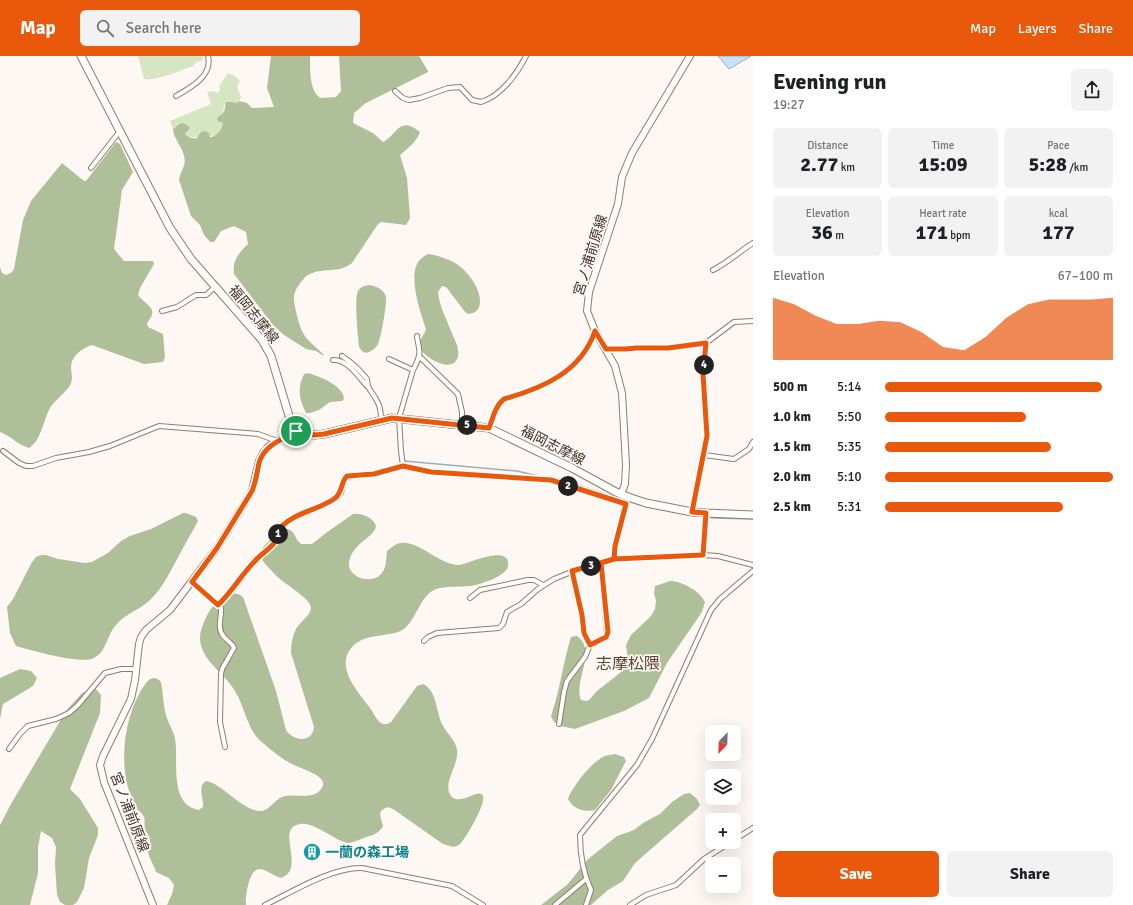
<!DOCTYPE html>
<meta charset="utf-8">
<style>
:root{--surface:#fff;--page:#f2f2f2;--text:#202124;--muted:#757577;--accent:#ea580c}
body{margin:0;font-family:Signika,"Noto Sans JP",sans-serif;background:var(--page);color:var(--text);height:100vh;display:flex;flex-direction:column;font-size:15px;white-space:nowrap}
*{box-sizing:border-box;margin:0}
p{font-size:13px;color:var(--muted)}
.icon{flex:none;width:22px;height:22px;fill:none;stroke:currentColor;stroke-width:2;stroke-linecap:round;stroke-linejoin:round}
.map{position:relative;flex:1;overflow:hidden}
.panel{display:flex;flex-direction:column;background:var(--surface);width:380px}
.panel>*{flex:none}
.needle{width:26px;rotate:203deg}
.buttons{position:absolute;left:705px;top:669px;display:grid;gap:8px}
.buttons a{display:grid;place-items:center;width:36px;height:36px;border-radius:6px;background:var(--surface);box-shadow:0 4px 16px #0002;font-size:20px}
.pin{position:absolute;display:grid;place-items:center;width:34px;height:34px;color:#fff;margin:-17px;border:2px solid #fff;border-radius:50%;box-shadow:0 1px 4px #0007}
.km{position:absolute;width:20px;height:20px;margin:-10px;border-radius:50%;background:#222;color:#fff;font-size:11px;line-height:20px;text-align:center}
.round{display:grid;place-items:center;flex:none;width:42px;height:42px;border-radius:6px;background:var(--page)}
.overview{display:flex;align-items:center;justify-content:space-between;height:68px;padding:0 20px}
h1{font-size:22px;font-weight:700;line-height:30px}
.stats{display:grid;grid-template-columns:repeat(3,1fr);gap:6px;height:68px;padding:4px 20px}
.stats div{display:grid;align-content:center;border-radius:6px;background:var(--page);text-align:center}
.stats b{font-size:20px;font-weight:700}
.stats small{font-size:11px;font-weight:400}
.stats p{font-size:11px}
.chart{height:112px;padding:8px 20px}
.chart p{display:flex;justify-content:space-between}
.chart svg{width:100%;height:72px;margin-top:4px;fill:var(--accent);opacity:.7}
.button{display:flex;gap:8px;margin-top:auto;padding:8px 20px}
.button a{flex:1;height:46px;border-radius:6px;background:var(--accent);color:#fff;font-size:16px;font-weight:700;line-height:46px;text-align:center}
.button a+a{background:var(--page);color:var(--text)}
ul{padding:0 20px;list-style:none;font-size:13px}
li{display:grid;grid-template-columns:64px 48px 1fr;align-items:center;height:30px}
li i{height:10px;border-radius:5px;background:var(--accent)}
header{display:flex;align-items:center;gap:24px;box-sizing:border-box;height:56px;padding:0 20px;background:var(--accent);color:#fff}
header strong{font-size:19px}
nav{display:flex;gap:22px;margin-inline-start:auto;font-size:14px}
.search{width:280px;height:36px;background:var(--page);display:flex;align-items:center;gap:10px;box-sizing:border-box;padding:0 14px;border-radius:6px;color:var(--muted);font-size:15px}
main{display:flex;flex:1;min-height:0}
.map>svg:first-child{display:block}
.green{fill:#d7e6c2}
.forest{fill:#afbf99}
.water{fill:#c4e2f9;stroke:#9caebb}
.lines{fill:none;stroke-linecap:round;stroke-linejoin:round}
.stream{stroke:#9caebb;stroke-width:1.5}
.minor-casing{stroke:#957a67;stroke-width:6}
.secondary-casing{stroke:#957a67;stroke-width:8}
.primary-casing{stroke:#957a67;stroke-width:9}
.minor{stroke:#fff;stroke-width:4}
.secondary{stroke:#fff;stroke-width:6}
.primary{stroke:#fff;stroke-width:7}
.route-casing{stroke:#fff;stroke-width:8}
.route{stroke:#ea580c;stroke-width:5}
.labels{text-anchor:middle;stroke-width:3.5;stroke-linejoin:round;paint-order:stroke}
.street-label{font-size:14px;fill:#3e332b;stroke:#fef8f4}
.culture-label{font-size:14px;font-weight:bold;fill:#0d838f;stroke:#fef8f4;text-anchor:start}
.quarter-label{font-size:16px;fill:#5d4433;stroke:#fef8f4}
</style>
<header>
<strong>Map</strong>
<div class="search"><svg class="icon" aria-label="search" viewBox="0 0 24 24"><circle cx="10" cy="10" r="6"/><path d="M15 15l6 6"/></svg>Search here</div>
<nav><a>Map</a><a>Layers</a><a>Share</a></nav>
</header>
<main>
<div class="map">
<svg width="753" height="849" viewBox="0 0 753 849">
<rect width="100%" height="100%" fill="#fef8f4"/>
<path class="green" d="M138,0H202L203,3L201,5L196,6L193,10C181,14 155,26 144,23Z
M228,17L235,20L240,25L237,31L241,41L239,45L237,47L232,46L224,49C224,53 223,55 222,58C222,62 224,65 223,68C221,79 213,80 204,81C187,82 189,81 176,70L173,73L170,65L211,48L207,36L212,35L218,37L220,33L219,30Z"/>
<path class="forest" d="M271,0H310C310,13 309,34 320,42L336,41L341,35L339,0H419L428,15V16L366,47L354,57L353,67L373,77L383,86C398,78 399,59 420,76C416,87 408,92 400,99L407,122L410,162L406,169L381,166L378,168L352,207C339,218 321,211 308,219C305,220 303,224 301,226C298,230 295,234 294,239C293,247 299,268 302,275C306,284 316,291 323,298L324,299H322L316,295L306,293L284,279L273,269L234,218C232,204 239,197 248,188L246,176L234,170L221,175L214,186H210L204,179L200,169L191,160L179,124C180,116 187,109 184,100C182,90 173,82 173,73L181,67L186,68L190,72L185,78C188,81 192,83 197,82L201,76L205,75L209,77L210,81H212C218,78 222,74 223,67L218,65L217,62L224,56L226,46H232L237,47L239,45L247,47L252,52L274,51L267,32Z
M116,86L120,88L133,116L122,134L114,193L124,205H153L154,208L140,232L138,239C146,250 160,251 147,267L148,271L163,278L165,301L163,306L144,308L92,289C83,292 72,299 71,310C71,318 74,323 69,331C64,338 55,344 50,352C43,365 41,385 29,392C18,389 11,380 0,376V211L2,217L6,219L11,217L14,213L23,164L31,145L62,107L84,125H86Z
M428,198C437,199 448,203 455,207C462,211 469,219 473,225C480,235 486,256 469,258L466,257L446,231L442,230L438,236C439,250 448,266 453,280C455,284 458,290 458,294C459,298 458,303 455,306C447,315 422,300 419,290C418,285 425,278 426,273C421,258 409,224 417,208C419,204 424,200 428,198Z
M369,229C376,230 384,233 386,241C387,247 381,283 378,288C375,293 372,295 366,297L362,295L359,291C358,280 354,243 358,235C360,231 364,230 369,229Z
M308,317C319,320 344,330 344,343L342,345L330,346L319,354L310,357H306C299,343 297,332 304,318Z
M183,457H186L196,461L198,465C193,475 187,484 182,494C172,512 164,531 149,545C139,554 123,559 115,570C107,580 106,596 94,602C81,609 31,594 16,590L10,577L7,551L13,543L32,506L36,501L41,499H46L58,503L85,507L92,506L108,497L121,485L130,480L151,473Z
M353,458C361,457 373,461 376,470C374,482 353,486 349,506C347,522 372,529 381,518C387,512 386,502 387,495C391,492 395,488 400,487C419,484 439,509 459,509C468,508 511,487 508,510C507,520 479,529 470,530C460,531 450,530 440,532C421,535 418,561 405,572C394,582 368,576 354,589C333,609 357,635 370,652C374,657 377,666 383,668C386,669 389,667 391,666L417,630L423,628C437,634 436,656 442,668C446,677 456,684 457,694C459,708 445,724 449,736C456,755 479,730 483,740C486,748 467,780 461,787C459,789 457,790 453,791L443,788L393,753L387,751L381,755L380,759L383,770C379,777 374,779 366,781C361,783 354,786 349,787C337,787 316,766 300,768C274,772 307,813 281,822C274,820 267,814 260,813C249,812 245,841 246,849H167L172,838L174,829L169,822L156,816C154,809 149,802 148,796C148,792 150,788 150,784C150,780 146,776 145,773C144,769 145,764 144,761C143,758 140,756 138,754C136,751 129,735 128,732C119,699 126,654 146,627C151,621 156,620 161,626C163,636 163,648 166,659C168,667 173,674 175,682C179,704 168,749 199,754L203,751C204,743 197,730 206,725C220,726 243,755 260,755C269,756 275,742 285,740C297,738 318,745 323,729C323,727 323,726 322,724C317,717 300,712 292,708C282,703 272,695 263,687C247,675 245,651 235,635C226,620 210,610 203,595C198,584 200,575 204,566C210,551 227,528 243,541L276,635L286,674C293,685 312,688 314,671L291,597C291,589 292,581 296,573C299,567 312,558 311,551C310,543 287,529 280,523C276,520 273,516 269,512C260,503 257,496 268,486C273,481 281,475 288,473L293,476L297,484L301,488H312L326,477Z
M670,525C682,525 700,535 705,546L702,556L667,607L649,642L624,655L575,673L561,670L554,666L551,660C560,634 563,607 571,581L577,580C598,595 573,624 581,644L586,645L589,644L597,635L625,613L628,602L626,589L631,579L651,560L655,553L656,544L654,538L655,530Z
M20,613L31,615L37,622L33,630L3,648L0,663V622Z
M95,632L101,639L100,657L70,733L80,743L98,772V779L89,802L84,832L77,846L73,849H65L60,846L57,839L55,808L56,791L52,782L41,775L38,791V817L30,849H0V769L11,748L66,655L82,637Z
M615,698L624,701L626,705L611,734L595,754C583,756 575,754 568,743C572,731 591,707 603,701C606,699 612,699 615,698Z
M690,737L697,743L700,749L697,753L635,807L623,825L608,834L591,849H541L568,828L587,804L617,780L634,774L643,767L660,758L672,746L684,738Z"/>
<path class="water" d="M718,0H751L729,13Z"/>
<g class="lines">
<path class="stream" d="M404,405L517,415L534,419L559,423L621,443L641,449
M648,451L680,457
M692,459L714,462L753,463"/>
<defs>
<path id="minor" d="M395,35L403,42L409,44L420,42L448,32L460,31L472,44L481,46C501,40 517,18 526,0
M176,40C190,32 213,20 208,0
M91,112L120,75
M713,214C727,207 739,196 753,187
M162,255L177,251L196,239H206L215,231
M606,293H626L637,292H668L706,287L734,266L753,265
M342,300C351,306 360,314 367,323C367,334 373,336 377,345C381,351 381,358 381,364
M419,300L458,338L462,356V369
M389,303L413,314L399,362L401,395L403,410
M333,304C347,303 358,320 367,330
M413,314C416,308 421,300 419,293C419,288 417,285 417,280
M489,372C493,362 495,350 504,343C542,332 581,316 595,275
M3,395L19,407L26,410H33L56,402L89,396L110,390L159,370L258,378L277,385
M704,399L734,403L749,393L753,386
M692,456L707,380L703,318L706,287
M703,499L706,457
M614,503L615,490L626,446
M572,515L582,559L584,577L590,589
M192,526L221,552C222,560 217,571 222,578C225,584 232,586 234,592L222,613L221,618L220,666L225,691
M470,542L480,534L528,524H534L543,529
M218,549L235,531L254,505L275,487L280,471L292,463L334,443L341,437L345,422L350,420L374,418L403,410L431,416L551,424L626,448
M424,585L428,581L437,577L499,572L503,568L507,556L521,548L538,533L554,523L576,514L614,503L647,502L703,499L718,500L753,509
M559,668L564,636L567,625L585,601L590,589L606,581L607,579L601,507
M9,693L20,678L28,670L56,663L69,657L78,649L105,617L121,613H136
M734,784L753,772
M265,849C292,836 332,811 362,812L452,830L483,849
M555,849L586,823
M586,849L591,834C583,817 580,798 580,779L637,709L652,683L711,554L720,543L753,515
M630,849L646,839L676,829L704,803L731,786"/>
<path id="secondary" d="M621,438L625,428L626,409L622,337L615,310L595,275L587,255L589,236L618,148L622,121L632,97L690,0
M153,849L104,726L100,709L103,700L131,643L135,624L139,588L141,581L146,574L170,554L217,492L252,435L259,405L263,397L269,390L296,375"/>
<path id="primary" d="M81,0L170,172L191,203L262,284L271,300L290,363L296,375L315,379L324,378L392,362L489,372L572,412L616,436L628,441L646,447L692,456L706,457L753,459"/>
</defs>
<use href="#minor" class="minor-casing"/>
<use href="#secondary" class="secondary-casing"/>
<use href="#primary" class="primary-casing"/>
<use href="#minor" class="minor"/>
<use href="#secondary" class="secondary"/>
<use href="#primary" class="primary"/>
</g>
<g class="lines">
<defs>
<path id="route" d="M296,375C282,384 264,389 259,407C257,416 256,426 252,435L217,492L192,526L218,549C232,536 241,519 255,505C261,498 270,493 275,486C279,481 277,474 282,470C296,456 318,454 334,443C343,437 340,427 347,420L374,418L403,410L431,416L551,424L626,448L615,490L614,503L601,507L608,576L606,581L590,589L584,577L582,559L572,515L614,503L703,499L706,457L692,456L707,380L703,318L706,287L668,292H636L626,293H606L595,275C581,316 543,332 504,343C495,350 493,362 489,372L392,362L324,378L315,379L296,375"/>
</defs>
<use href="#route" class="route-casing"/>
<use href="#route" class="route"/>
</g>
<defs>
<symbol id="building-disc" viewBox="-11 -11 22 22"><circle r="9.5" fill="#0f9aa8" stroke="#fef8f4"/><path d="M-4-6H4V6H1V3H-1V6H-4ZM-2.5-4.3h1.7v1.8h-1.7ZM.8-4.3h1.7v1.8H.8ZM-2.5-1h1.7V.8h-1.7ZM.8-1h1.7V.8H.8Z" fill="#fff"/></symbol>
</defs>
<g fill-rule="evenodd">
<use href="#building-disc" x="302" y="786" width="20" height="20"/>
</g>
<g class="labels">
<g class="street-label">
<text transform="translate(590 199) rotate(-73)" y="5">宮ノ浦前原線</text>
<text transform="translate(254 258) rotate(51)" y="5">福岡志摩線</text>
<text transform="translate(553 389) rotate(27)" y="5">福岡志摩線</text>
<text transform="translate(130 756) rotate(69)" y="5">宮ノ浦前原線</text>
</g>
<g class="culture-label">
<text x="325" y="801">一蘭の森工場</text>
</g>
<g class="quarter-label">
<text x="628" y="613">志摩松隈</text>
</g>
</g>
</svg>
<div class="buttons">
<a><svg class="needle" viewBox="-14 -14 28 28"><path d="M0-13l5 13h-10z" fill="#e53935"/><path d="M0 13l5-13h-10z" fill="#757577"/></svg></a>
<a><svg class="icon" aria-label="layers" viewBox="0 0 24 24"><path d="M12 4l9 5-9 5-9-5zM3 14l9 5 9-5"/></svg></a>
<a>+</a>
<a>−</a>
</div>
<div class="pin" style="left:296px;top:375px;background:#1e9e55"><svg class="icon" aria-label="arrive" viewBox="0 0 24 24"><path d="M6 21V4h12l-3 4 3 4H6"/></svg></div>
<b class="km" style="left:278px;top:478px">1</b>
<b class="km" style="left:568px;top:430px">2</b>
<b class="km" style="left:591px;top:510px">3</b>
<b class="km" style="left:704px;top:309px">4</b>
<b class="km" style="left:467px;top:369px">5</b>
</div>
<section class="panel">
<div class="overview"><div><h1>Evening run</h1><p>19:27</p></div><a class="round"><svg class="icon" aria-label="share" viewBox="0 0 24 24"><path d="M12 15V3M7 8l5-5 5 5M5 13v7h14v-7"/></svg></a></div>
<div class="stats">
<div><p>Distance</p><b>2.77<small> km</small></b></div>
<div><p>Time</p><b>15:09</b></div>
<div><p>Pace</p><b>5:28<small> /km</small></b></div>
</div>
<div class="stats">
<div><p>Elevation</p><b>36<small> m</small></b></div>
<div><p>Heart rate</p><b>171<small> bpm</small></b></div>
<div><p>kcal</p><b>177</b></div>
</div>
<div class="chart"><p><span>Elevation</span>67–100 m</p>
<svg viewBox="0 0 160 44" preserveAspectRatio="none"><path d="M0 44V6L10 10L20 17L30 22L40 22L50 20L60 21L70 27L80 36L90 38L100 30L110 18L120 10L130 7L140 7L150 7L160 6V44z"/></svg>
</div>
<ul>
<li><b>500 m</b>5:14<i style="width:95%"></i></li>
<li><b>1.0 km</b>5:50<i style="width:62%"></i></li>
<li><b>1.5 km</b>5:35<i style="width:73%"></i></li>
<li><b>2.0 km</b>5:10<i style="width:100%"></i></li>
<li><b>2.5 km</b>5:31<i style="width:78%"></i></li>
</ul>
<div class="button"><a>Save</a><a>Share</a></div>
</section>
</main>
